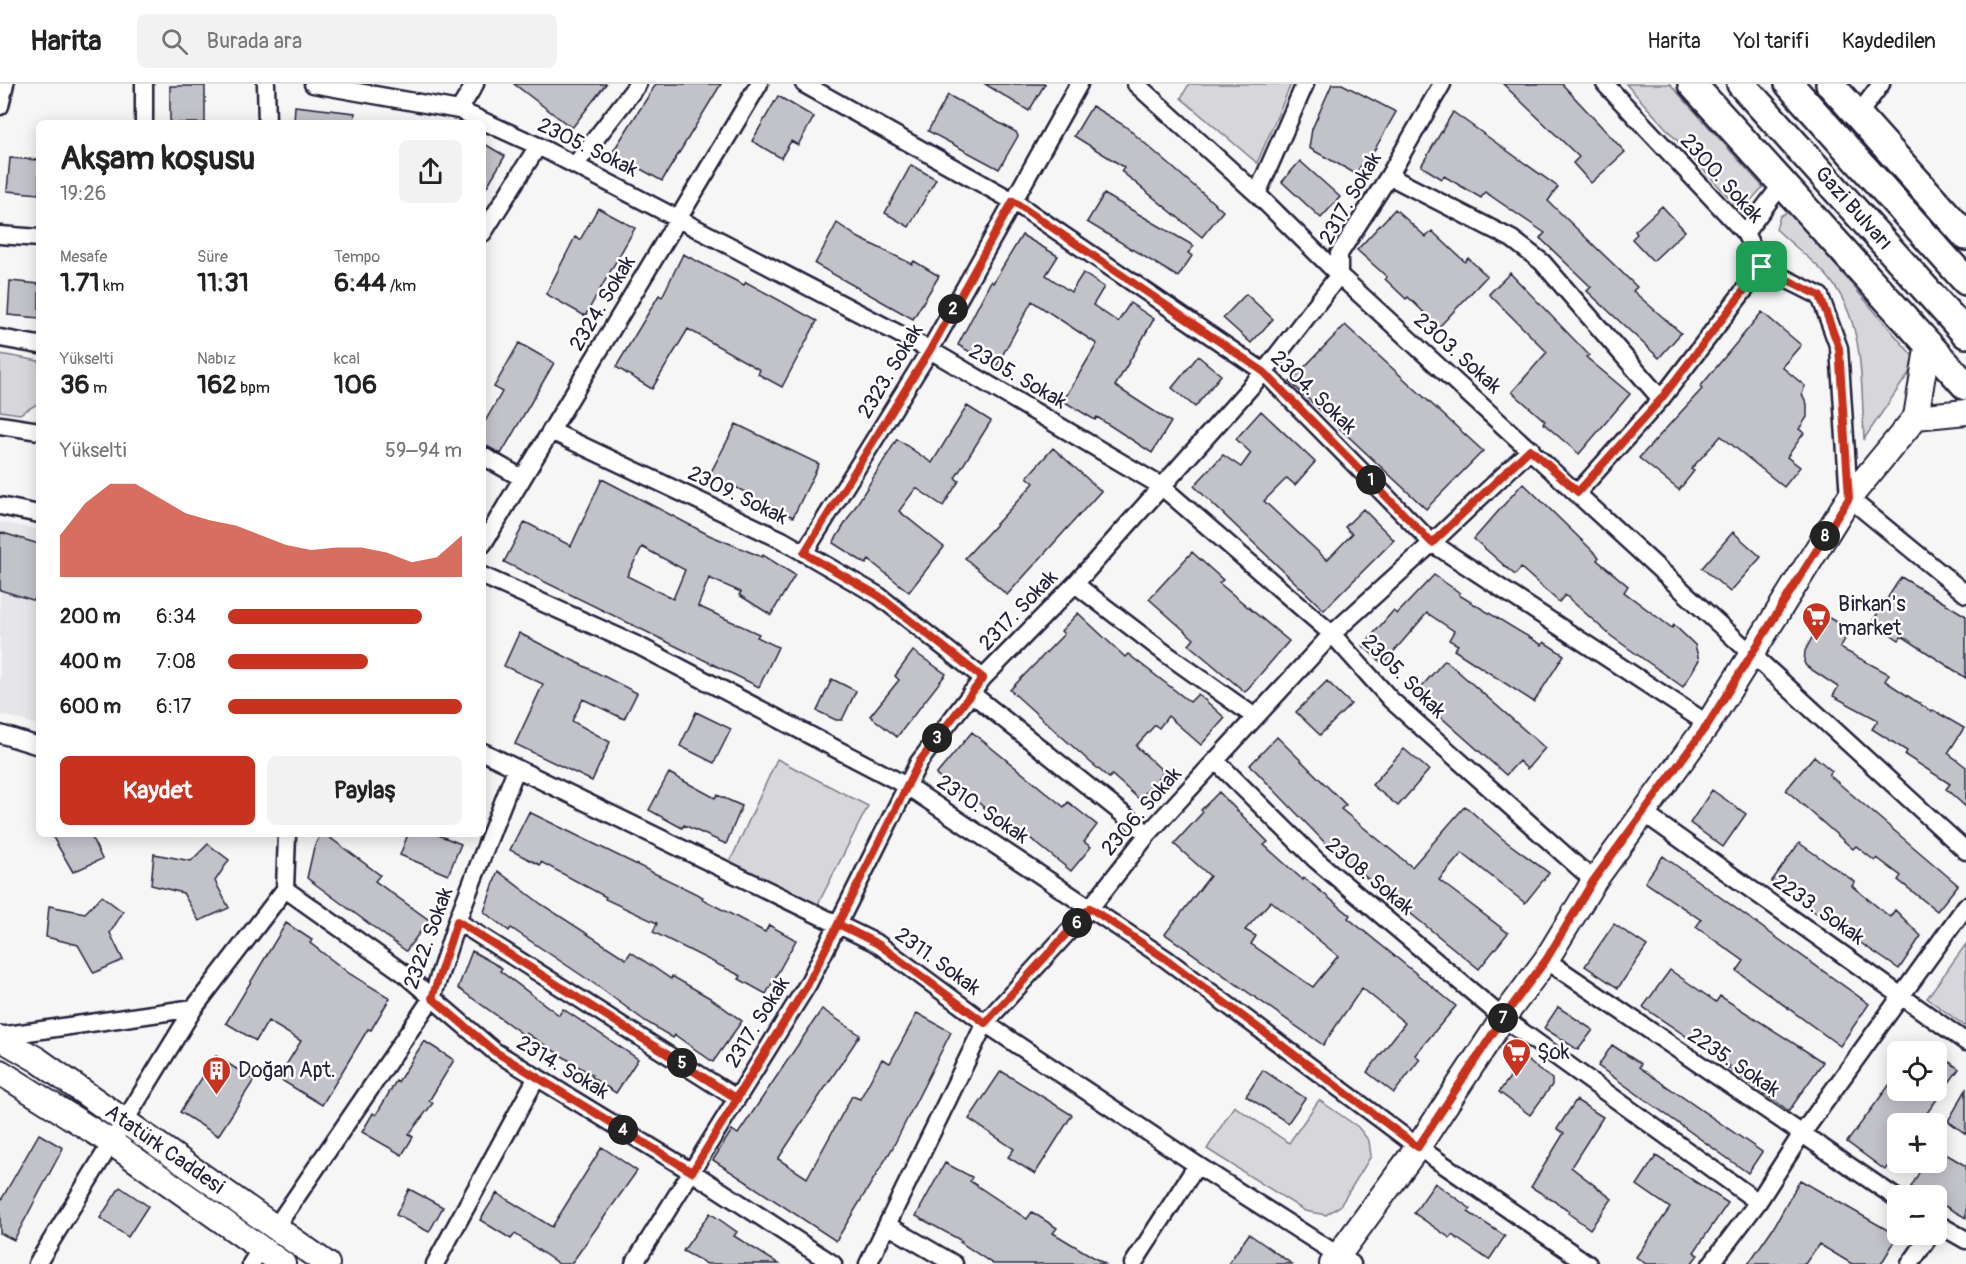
<!DOCTYPE html>
<html lang="tr">
<meta charset="utf-8">
<style>
:root{--surface:#fff;--page:#f2f2f2;--text:#222;--muted:#767676;--line:#e0e0e0;--accent:#c8321e}
body{margin:0;font-family:Pangolin,sans-serif;background:var(--page);color:var(--text);height:100vh;display:flex;flex-direction:column;font-size:22px;white-space:nowrap}
*{box-sizing:border-box;margin:0}
p{font-size:20px;color:var(--muted)}
.icon{flex:none;width:33px;height:33px;fill:none;stroke:currentColor;stroke-width:2;stroke-linecap:round;stroke-linejoin:round}
.map{position:relative;flex:1;overflow:hidden}
.panel{position:absolute;left:36px;top:36px;width:450px;height:717px;display:flex;flex-direction:column;background:var(--surface);border-radius:9px;box-shadow:0 3px 15px #0003}
.panel>*{flex:none}
.buttons{position:absolute;left:1887px;top:957px;display:grid;gap:12px}
.buttons a{display:grid;place-items:center;width:60px;height:60px;border-radius:9px;background:var(--surface);box-shadow:0 3px 15px #0003;font-size:30px}
.pin{position:absolute;display:grid;place-items:center;width:51px;height:51px;color:#fff;margin:-26px;border-radius:12px;box-shadow:0 3px 9px #0006}
.km{position:absolute;width:30px;height:30px;margin:-15px;border-radius:50%;background:#222;color:#fff;font-size:16px;line-height:30px;text-align:center}
.round{display:grid;place-items:center;flex:none;width:63px;height:63px;border-radius:9px;background:var(--page)}
.overview{display:flex;align-items:center;justify-content:space-between;height:102px;padding:0 24px}
h1{font-size:33px;font-weight:700;line-height:45px}
.stats{display:grid;grid-template-columns:repeat(3,1fr);gap:9px;height:102px;padding:6px 24px}
.stats div{display:grid;align-content:center}
.stats b{font-size:26px;font-weight:700}
.stats small{font-size:16px;font-weight:400}
.stats p{font-size:16px}
.chart{height:168px;padding:12px 24px}
.chart p{display:flex;justify-content:space-between}
.chart svg{width:100%;height:108px;margin-top:6px;fill:var(--accent);opacity:.7}
.action{display:flex;gap:12px;margin-top:auto;padding:12px 24px}
.action a{flex:1;height:69px;border-radius:9px;background:var(--accent);color:#fff;font-size:24px;font-weight:700;line-height:69px;text-align:center}
.action a+a{background:var(--page);color:var(--text)}
ul{padding:0 24px;list-style:none;font-size:20px}
li{display:grid;grid-template-columns:96px 72px 1fr;align-items:center;height:45px}
li i{height:15px;border-radius:8px;background:var(--accent)}
header{display:flex;align-items:center;gap:36px;box-sizing:border-box;height:84px;padding:0 30px;background:var(--surface);border-bottom:2px solid var(--line)}
header strong{font-size:28px}
nav{display:flex;gap:33px;margin-inline-start:auto;font-size:21px}
.search{width:420px;height:54px;background:var(--page);display:flex;align-items:center;gap:15px;box-sizing:border-box;padding:0 21px;border-radius:9px;color:var(--muted);font-size:22px}
.map>svg:first-child{display:block}
.built{fill:#e6e6e9}
.green{fill:#d7d7db;stroke:#7c7c8b;stroke-width:1.5}
.building{fill:#c2c2c9;stroke:#22223b;stroke-width:1.5;fill-rule:evenodd}
.lines{fill:none;stroke-linecap:round;stroke-linejoin:round}
.minor-casing{stroke:#22223b;stroke-width:21}
.secondary-casing{stroke:#22223b;stroke-width:28}
.trunk-casing{stroke:#22223b;stroke-width:32}
.minor{stroke:#fff;stroke-width:16}
.secondary{stroke:#fff;stroke-width:24}
.trunk{stroke:#fff;stroke-width:27}
.route-casing{stroke:#fff;stroke-width:12}
.route{stroke:#c8321e;stroke-width:8}
.labels{text-anchor:middle;stroke-width:5;stroke-linejoin:round;paint-order:stroke}
.street-label{font-size:21px;fill:#22223b;stroke:#fff}
.poi-label{font-size:21px;fill:#22223b;stroke:#fff;text-anchor:start}
</style>
<header>
<strong>Harita</strong>
<div class="search"><svg class="icon" aria-label="search" viewBox="0 0 24 24"><circle cx="10" cy="10" r="6"/><path d="M15 15l6 6"/></svg>Burada ara</div>
<nav><a>Harita</a><a>Yol tarifi</a><a>Kaydedilen</a></nav>
</header>
<div class="map">
<svg width="1966" height="1180" viewBox="0 0 1966 1180">
<rect width="100%" height="100%" fill="#f6f6f7"/>
<filter id="ink" filterUnits="userSpaceOnUse"><feTurbulence type="fractalNoise" baseFrequency=".0167" numOctaves="2"/><feDisplacementMap in="SourceGraphic" scale="12" xChannelSelector="R" yChannelSelector="G"/><feConvolveMatrix kernelMatrix="1 2 1 2 8 2 1 2 1" color-interpolation-filters="sRGB"/></filter>
<g filter="url(#ink)">
<path class="built" d="M0,438L39,446V641L0,630Z"/>
<path class="green" d="M1189,0H1291L1257,79L1181,14Z
M1626,0H1670L1763,103L1741,127Z
M1789,127L1917,277L1864,355C1861,300 1866,237 1827,192C1812,175 1792,161 1776,145L1780,132Z
M0,270L39,277V319L20,330L0,327Z
M777,675L868,722L817,822L729,780Z
M1966,860V943L1927,914Z
M1319,1016L1358,1043L1369,1057L1371,1072L1340,1122L1326,1131L1305,1127L1207,1065L1234,1022L1289,1059Z"/>
<path class="building" d="M514,0H606L572,44Z
M656,0H721L662,97L612,69Z
M985,0H1045L1029,27Z
M1332,0H1342L1396,28L1367,79L1361,81L1356,90L1309,64L1312,45Z
M1503,0H1562L1625,68L1591,99L1573,79L1579,73Z
M170,2H205V39H170Z
M948,11L1016,48L1018,52L999,85L928,47Z
M778,12L814,33L798,61L791,57L781,74L752,57Z
M295,22L355,29L354,39H294Z
M1092,22L1125,42L1223,127L1202,153L1121,87L1124,83L1074,52Z
M1453,28L1558,103L1548,117L1637,203L1633,207L1681,249L1659,274L1587,207L1591,203L1540,154L1545,149L1485,108L1481,114L1444,92L1442,95L1421,82Z
M483,59L505,72L483,109Z
M10,74L39,76V110L7,107Z
M1300,77L1340,113L1321,134L1282,98Z
M911,81L936,95L909,143L885,129Z
M1104,110L1194,162L1188,169L1192,172L1178,193L1087,138Z
M1662,122L1685,147L1653,177L1632,155L1637,150L1635,147Z
M598,124L635,144L585,232L546,210L575,153L580,156Z
M1395,125L1426,153L1432,147L1465,178L1468,174L1487,192L1439,243L1408,213L1406,215L1385,195L1387,193L1357,166Z
M837,139L859,154L912,180L914,177L939,192L913,235L815,180Z
M1022,151L1058,172L1046,191L1071,208L1083,189L1104,203L1093,221L1118,238L1130,219L1154,235L1115,302L1171,338L1152,369L1097,333L1095,336L1063,317L1097,260L1032,217L996,283L958,261L991,197L993,199Z
M683,170L744,201L746,198L817,237L782,303L758,290L760,286L688,245L652,305L616,283L659,211L662,213Z
M1510,189L1589,271L1586,273L1630,310L1579,370L1543,339L1545,337L1512,308L1547,268L1489,210Z
M10,197L39,200V234L8,231Z
M1246,210L1273,235L1251,259L1223,234Z
M1762,228L1801,261L1782,283L1805,302L1802,310L1807,320V333L1799,345L1804,349L1787,373L1800,383L1784,403L1721,352L1691,385L1694,387L1679,406L1639,374L1702,305L1700,303Z
M1345,241L1483,367L1426,425L1290,298Z
M519,259L554,279L501,370L483,360V341L502,308L494,303Z
M1198,272L1221,291L1195,323L1172,304Z
M967,322L991,337L955,394L959,397L943,422L916,404L899,427L944,463L909,508L869,476L866,480L833,459L897,355L932,379Z
M1261,327L1315,378L1295,401L1287,394L1264,417L1327,476L1352,450L1345,443L1363,425L1394,456L1324,526L1194,402L1223,371L1241,383L1251,369L1236,355Z
M736,340L819,380L793,433L710,390Z
M1053,364L1101,407L1007,511L965,474L1034,399L1027,393Z
M602,395L709,451L762,473L763,471L795,491L771,531L739,511L741,508L709,494L698,522L759,550L757,553L778,563L759,603L504,478L525,438L571,462ZM642,463L685,486L673,515L627,492Z
M1523,399L1599,473L1597,476L1628,502L1624,508L1672,544L1674,541L1695,561L1699,576L1683,603L1611,552L1565,511L1559,518L1521,484L1515,491L1474,455Z
M0,448L39,460V518L0,506Z
M1733,448L1761,473L1730,508L1702,484Z
M1192,468L1223,496L1219,499L1289,557L1245,608L1189,561L1194,555L1149,515Z
M1434,491L1460,509L1459,511L1542,561L1544,558L1564,571L1534,618L1454,566L1458,561L1449,556L1454,547L1427,529L1383,580L1363,562L1393,527L1397,530Z
M1901,493L1966,532V594L1902,552L1899,556L1872,538Z
M1078,529L1125,573L1128,570L1190,618L1198,610L1225,634L1201,661L1168,632L1159,644L1155,641L1136,662L1164,688L1139,715L1112,691L1109,694L1090,678L1010,606L1064,550L1061,547Z
M1824,531L1850,546L1840,564L1889,590L1885,597L1932,628L1933,626L1964,644L1948,669L1966,683V723L1946,705L1950,700L1905,671L1907,667L1872,645L1878,636L1833,612L1838,603L1806,582L1804,578L1805,567Z
M519,549L637,609L624,635L583,615L572,637L610,658L592,697L515,660L543,600L504,582Z
M913,567L946,590L897,653L870,632L899,596L895,592Z
M1445,576L1545,664L1527,685L1519,677L1506,691L1415,610Z
M832,595L856,607L842,636H836L817,627Z
M1327,597L1351,620L1320,651L1296,628Z
M696,628L731,645L714,679L680,662Z
M972,648L1064,723L1068,718L1097,741L1084,758L1091,763L1071,787L1020,746L1016,751L966,708L961,713L936,691Z
M1277,653L1346,721L1341,725L1412,783L1465,722L1504,756L1549,789L1525,819L1462,769L1439,796L1508,849L1479,885L1331,765L1250,681Z
M1404,665L1429,686L1398,722L1372,701Z
M1814,672L1832,687L1829,691L1958,801L1937,827L1898,796L1901,792L1877,774L1875,777L1856,762L1853,765L1786,706Z
M669,689L715,714L717,711L742,722L726,760L684,741L682,744L649,726Z
M1712,706L1746,730L1723,763L1690,739Z
M1219,708L1268,758L1264,761L1303,796L1304,794L1350,831L1348,834L1456,922L1415,971L1420,975L1394,1009L1367,988L1405,939L1362,904L1323,961L1165,850L1210,792L1174,760L1203,728L1201,726ZM1271,817L1338,872L1313,903L1251,860L1256,852L1245,846Z
M529,728L703,813L702,815L765,848L769,841L796,856L766,910L739,895L741,892L653,848L657,839L605,815L606,813L541,778L540,781L510,766Z
M51,750H90L102,775L73,788Z
M321,750H325L380,791L375,797L429,836L406,867L307,794L314,763Z
M408,750H436L461,760L448,791L400,771Z
M1799,759L1855,798L1852,802L1890,833L1895,826L1921,852L1899,885L1771,798Z
M208,760L229,776L215,797L229,824L199,837L183,809L151,801L154,770L191,777Z
M1663,772L1869,920L1840,962L1737,887L1744,877L1696,843L1701,836L1645,798Z
M498,787L541,820L626,875L631,868L671,895L672,892L710,914L742,937L713,978L675,951L673,954L645,937L596,901L511,844L509,847L484,828Z
M102,812L123,828L110,849L123,876L94,889L78,861L46,853L49,822L85,829Z
M286,839L312,856L310,859L350,890L390,914L371,946L368,945L322,1021L278,994L301,957L268,937L256,957L226,939Z
M1614,840L1647,862L1618,904L1585,882Z
M472,867L502,884L500,887L559,931L563,925L638,975L616,1009L591,993L592,991L526,949L524,951L458,904Z
M1670,886L1716,918L1720,912L1823,978L1789,1027L1728,984L1730,982L1643,923Z
M1558,923L1593,946L1578,966L1544,944Z
M822,925L860,951L778,1075L807,1094L852,1012L860,1015L882,975L890,979L917,929L951,948L892,1065L836,1157L713,1076L732,1046L738,1050Z
M424,957L454,976L429,1017L433,1019L409,1050L413,1053L402,1071L362,1048L373,1029L376,1031L396,997L398,998Z
M1612,961L1641,980L1639,983L1762,1068L1748,1089L1598,982Z
M1936,968L1959,985L1919,1040H1898V1068L1885,1086L1847,1058L1893,996L1898,999V1006H1936Z
M216,972L254,996L218,1052L180,1028Z
M1524,974L1552,995V1001L1530,1031L1499,1008Z
M1263,986L1305,1014L1288,1039L1246,1012Z
M1001,987L1072,1031L1035,1090L1008,1073L1014,1065L969,1035Z
M1966,1006V1050L1948,1037Z
M1576,1016L1603,1033L1571,1083L1612,1115L1590,1145L1568,1129L1570,1127L1531,1103L1564,1049L1557,1045Z
M39,1050L63,1064L14,1156L0,1149V1118Z
M602,1063L637,1087L571,1180H559L515,1150L511,1155L480,1136L497,1109L552,1143Z
M1936,1064L1966,1082V1134L1936,1117V1112H1927L1911,1103L1925,1078H1936Z
M1656,1072L1728,1119L1694,1168L1698,1171L1691,1180H1646L1636,1173L1670,1124L1637,1101Z
M945,1079L972,1093L970,1097L1027,1135L1032,1128L1057,1144L1053,1149L1105,1180H993L960,1158L962,1157L916,1132Z
M1800,1096L1898,1152L1881,1180H1852L1819,1160L1805,1180H1748L1775,1141Z
M1435,1099L1471,1125L1468,1128L1505,1152L1489,1176L1452,1151L1450,1154L1414,1129Z
M120,1103L148,1122L128,1153L100,1134Z
M409,1105L443,1123L429,1148L396,1131Z
M710,1129L737,1148L734,1152L779,1180H707L683,1167Z
M1249,1150L1292,1180H1228Z"/>
<g class="lines">
<defs>
<path id="minor" d="M144,0V39
M266,0L267,39
M313,0L459,26L538,62L930,266L1161,402L1332,550L1391,616L1594,797
M804,0L1013,117L1264,288L1432,459L1708,640
M1136,0L1257,110L1339,191L1966,767
M1605,0L1745,149L1762,183L1820,212L1839,264L1849,414L1966,510
M0,22L5,0
M459,26L475,0
M1858,31L1881,0
M575,81L638,0
M1389,92L1512,155L1542,178L1661,315
M1257,110L1305,0
M483,149L538,62
M1745,149L1782,100
M0,151L39,154
M0,254L39,261
M0,341L39,347
M551,347L782,456L879,512L983,594
M483,372L522,394
M1578,408L1661,315L1762,183
M0,422L39,430
M483,460L759,0
M804,469L930,266L1079,0
M483,492L639,562L907,702L1166,875L1418,1063L1588,1180
M1075,500L1165,569L1255,633
M971,609L1148,750
M0,650L39,662
M483,668L878,860L985,939L1197,1081L1352,1180
M1216,677L1316,776L1503,934L1758,1118
M1645,730L1966,958
M285,805L402,888L494,967L692,1088L833,1180
M457,837L736,1014
M1546,876L1898,1115
M0,952L194,924
M1936,1139L1966,1156
M889,1142L954,1180
M275,1144L432,914L457,837L516,685
M37,1180L194,924L285,805L287,750
M251,1180L261,1164
M435,1180L537,993
M634,1180L808,900L919,678L983,594L1075,500L1264,288L1339,191V170L1389,92L1442,0
M868,1180L985,939L1090,824L1148,750L1332,550L1432,459L1531,365
M1133,1180L1197,1081
M1711,1180L1758,1118L1801,1051L1966,822
M1910,1180L1931,1150"/>
<path id="secondary" d="M1916,333L1966,328
M0,954L38,976L327,1180
M0,988L112,1059L283,1180
M1332,1180L1418,1063L1503,934L1546,876L1594,797L1708,640L1849,414L1916,333L1928,259"/>
<path id="trunk" d="M1692,0L1966,302
M1741,0L1966,250
M1789,0L1966,197
M1830,0L1966,152"/>
</defs>
<use href="#minor" class="minor-casing"/>
<use href="#secondary" class="secondary-casing"/>
<use href="#trunk" class="trunk-casing"/>
<use href="#minor" class="minor"/>
<use href="#secondary" class="secondary"/>
<use href="#trunk" class="trunk"/>
</g>
</g>
<g class="lines" filter="url(#ink)">
<defs>
<path id="route" d="M1762,183L1661,315L1578,408L1530,365L1432,459L1264,288L1013,117L930,266L804,469L879,512L983,594L919,678L808,900L692,1088L494,967L432,914L457,837L736,1014L808,900L838,840L878,860L985,939L1090,824L1166,875L1418,1063L1503,934L1546,876L1593,797L1708,640L1849,414L1839,264L1820,212L1762,183"/>
</defs>
<use href="#route" class="route-casing"/>
<use href="#route" class="route"/>
</g>
<defs>
<symbol id="supermarket-pin" viewBox="-11 -11 22 30"><path d="M0 17L-7.5 6A9.5 9.5 0 1 1 7.5 6Z" fill="#c8321e" stroke="#fff"/><path d="M-6-5.5h2.5l.6 2H6L4.5 2H-2.5L-4.4-4H-6ZM-1.5 3.2a1.3 1.3 0 1 0 .1 0ZM3 3.2a1.3 1.3 0 1 0 .1 0Z" fill="#fff"/></symbol>
<symbol id="building-pin" viewBox="-11 -11 22 30"><path d="M0 17L-7.5 6A9.5 9.5 0 1 1 7.5 6Z" fill="#c8321e" stroke="#fff"/><path d="M-4-6H4V6H1V3H-1V6H-4ZM-2.5-4.3h1.7v1.8h-1.7ZM.8-4.3h1.7v1.8H.8ZM-2.5-1h1.7V.8h-1.7ZM.8-1h1.7V.8H.8Z" fill="#fff"/></symbol>
</defs>
<g fill-rule="evenodd">
<use href="#supermarket-pin" x="1800" y="516" width="33" height="45"/>
<use href="#supermarket-pin" x="1500" y="952" width="33" height="45"/>
<use href="#building-pin" x="200" y="970" width="33" height="45"/>
</g>
<g class="labels">
<g class="street-label">
<text transform="translate(588 63) rotate(26)" y="7">2305. Sokak</text>
<text transform="translate(1722 94) rotate(48)" y="7">2300. Sokak</text>
<text transform="translate(1350 114) rotate(-60)" y="7">2317. Sokak</text>
<text transform="translate(1854 124) rotate(48)" y="7">Gazi Bulvarı</text>
<text transform="translate(602 219) rotate(-59)" y="7">2324. Sokak</text>
<text transform="translate(1458 269) rotate(42)" y="7">2303. Sokak</text>
<text transform="translate(890 287) rotate(-59)" y="7">2323. Sokak</text>
<text transform="translate(1018 292) rotate(30)" y="7">2305. Sokak</text>
<text transform="translate(1314 308) rotate(44)" y="7">2304. Sokak</text>
<text transform="translate(738 411) rotate(26)" y="7">2309. Sokak</text>
<text transform="translate(1018 526) rotate(-46)" y="7">2317. Sokak</text>
<text transform="translate(1404 592) rotate(45)" y="7">2305. Sokak</text>
<text transform="translate(983 725) rotate(34)" y="7">2310. Sokak</text>
<text transform="translate(1141 727) rotate(-49)" y="7">2306. Sokak</text>
<text transform="translate(1370 792) rotate(40)" y="7">2308. Sokak</text>
<text transform="translate(1819 825) rotate(35)" y="7">2233. Sokak</text>
<text transform="translate(428 854) rotate(-70)" y="7">2322. Sokak</text>
<text transform="translate(938 877) rotate(36)" y="7">2311. Sokak</text>
<text transform="translate(757 938) rotate(-58)" y="7">2317. Sokak</text>
<text transform="translate(1734 978) rotate(34)" y="7">2235. Sokak</text>
<text transform="translate(563 983) rotate(31)" y="7">2314. Sokak</text>
<text transform="translate(165 1065) rotate(35)" y="7">Atatürk Caddesi</text>
</g>
<g class="poi-label">
<text x="1838" y="527">Birkan's<tspan x="1838" dy="24">market</tspan></text>
<text x="1537" y="975">Şok</text>
<text x="238" y="993">Doğan Apt.</text>
</g>
</g>
</svg>
<div class="buttons">
<a><svg class="icon" aria-label="locate" viewBox="0 0 24 24"><circle cx="12" cy="12" r="6"/><path d="M12 2v4M12 18v4M2 12h4M18 12h4"/></svg></a>
<a>+</a>
<a>−</a>
</div>
<div class="pin" style="left:1762px;top:183px;background:#1e9e55"><svg class="icon" aria-label="arrive" viewBox="0 0 24 24"><path d="M6 21V4h12l-3 4 3 4H6"/></svg></div>
<b class="km" style="left:1371px;top:396px">1</b>
<b class="km" style="left:953px;top:225px">2</b>
<b class="km" style="left:937px;top:654px">3</b>
<b class="km" style="left:623px;top:1046px">4</b>
<b class="km" style="left:682px;top:979px">5</b>
<b class="km" style="left:1077px;top:839px">6</b>
<b class="km" style="left:1503px;top:934px">7</b>
<b class="km" style="left:1825px;top:452px">8</b>
<section class="panel">
<div class="overview"><div><h1>Akşam koşusu</h1><p>19:26</p></div><a class="round"><svg class="icon" aria-label="share" viewBox="0 0 24 24"><path d="M12 15V3M7 8l5-5 5 5M5 13v7h14v-7"/></svg></a></div>
<div class="stats">
<div><p>Mesafe</p><b>1.71<small> km</small></b></div>
<div><p>Süre</p><b>11:31</b></div>
<div><p>Tempo</p><b>6:44<small> /km</small></b></div>
</div>
<div class="stats">
<div><p>Yükselti</p><b>36<small> m</small></b></div>
<div><p>Nabız</p><b>162<small> bpm</small></b></div>
<div><p>kcal</p><b>106</b></div>
</div>
<div class="chart"><p><span>Yükselti</span>59–94 m</p>
<svg viewBox="0 0 160 44" preserveAspectRatio="none"><path d="M0 44V27L10 14L20 6L30 6L40 12L50 18L60 21L70 23L80 27L90 31L100 33L110 32L120 32L130 34L140 38L150 36L160 27V44z"/></svg>
</div>
<ul>
<li><b>200 m</b>6:34<i style="width:83%"></i></li>
<li><b>400 m</b>7:08<i style="width:60%"></i></li>
<li><b>600 m</b>6:17<i style="width:100%"></i></li>
</ul>
<div class="action"><a>Kaydet</a><a>Paylaş</a></div>
</section>
</div>
